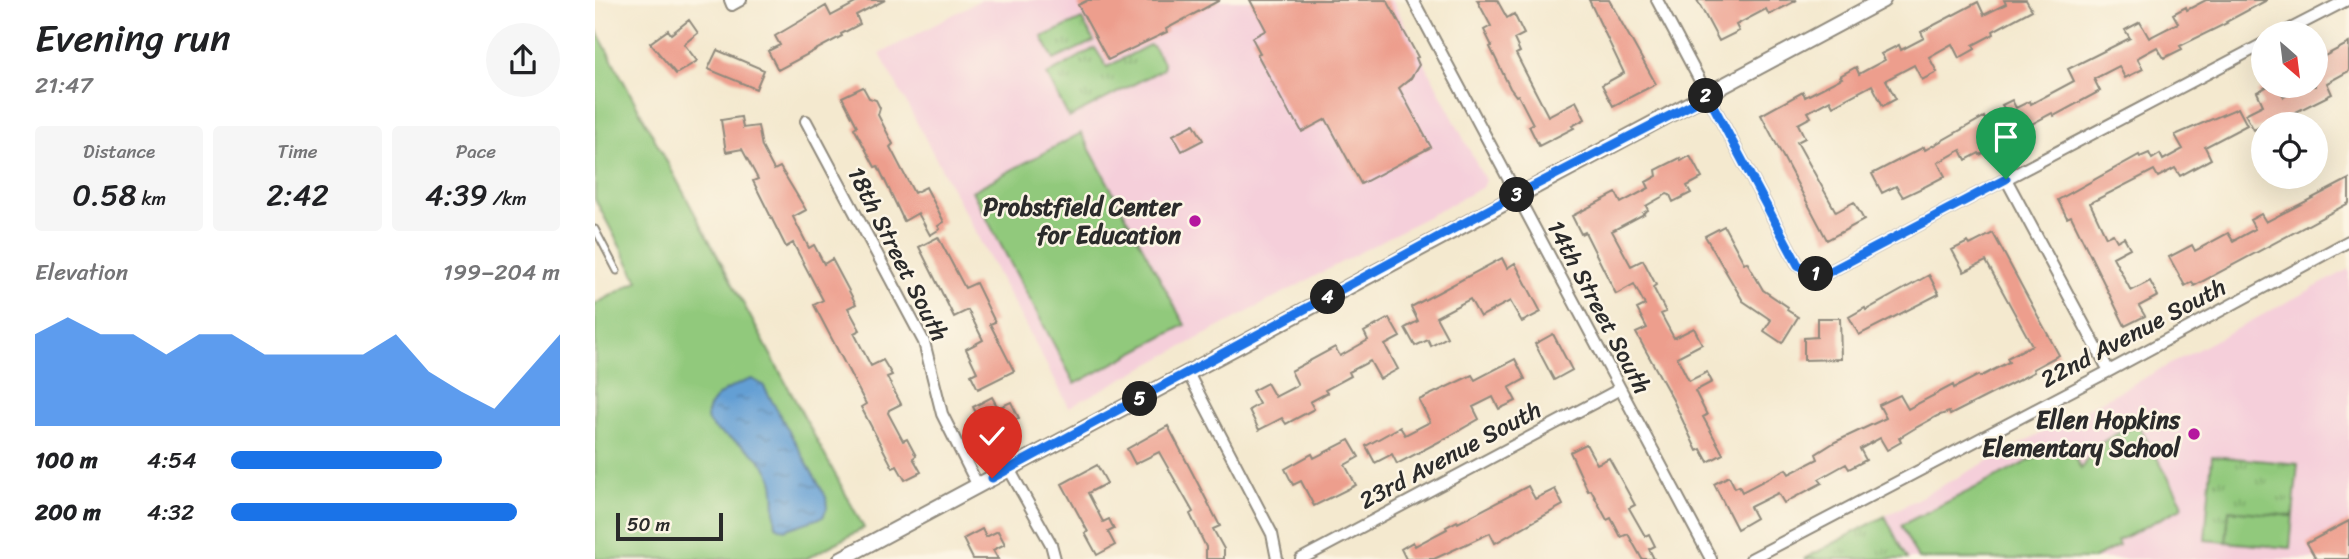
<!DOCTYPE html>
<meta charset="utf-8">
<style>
:root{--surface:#fff;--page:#f6f6f6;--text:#202124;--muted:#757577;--accent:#1a73e8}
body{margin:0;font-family:Sriracha,sans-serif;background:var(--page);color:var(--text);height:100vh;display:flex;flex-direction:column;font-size:26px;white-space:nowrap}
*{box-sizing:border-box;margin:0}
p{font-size:23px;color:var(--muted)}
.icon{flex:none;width:38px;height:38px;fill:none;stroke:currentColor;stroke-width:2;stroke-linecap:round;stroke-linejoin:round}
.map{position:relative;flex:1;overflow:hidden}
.sheet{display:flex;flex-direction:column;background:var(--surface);width:595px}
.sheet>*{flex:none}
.needle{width:46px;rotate:152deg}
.tools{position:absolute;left:1656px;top:21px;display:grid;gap:14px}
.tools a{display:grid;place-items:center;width:77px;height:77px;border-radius:50%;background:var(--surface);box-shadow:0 7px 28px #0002;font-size:35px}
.scale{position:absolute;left:21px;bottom:18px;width:107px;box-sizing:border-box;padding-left:7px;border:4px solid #2b2b2b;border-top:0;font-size:19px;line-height:24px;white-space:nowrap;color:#2b2b2b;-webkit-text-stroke:5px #fcf5e5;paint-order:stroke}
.pin{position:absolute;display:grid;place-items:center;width:60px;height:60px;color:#fff;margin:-72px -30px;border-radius:50% 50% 50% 0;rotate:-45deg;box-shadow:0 0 7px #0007}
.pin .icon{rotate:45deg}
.km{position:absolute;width:35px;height:35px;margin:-18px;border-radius:50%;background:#222;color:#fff;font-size:19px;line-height:35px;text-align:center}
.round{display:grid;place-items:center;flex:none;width:74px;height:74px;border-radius:37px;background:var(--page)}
.overview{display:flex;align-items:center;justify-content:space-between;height:119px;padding:0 35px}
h1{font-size:38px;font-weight:600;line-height:52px}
.metrics{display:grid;grid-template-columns:repeat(3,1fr);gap:10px;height:119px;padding:7px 35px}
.metrics div{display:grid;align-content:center;border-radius:7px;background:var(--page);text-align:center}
.metrics b{font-size:30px;font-weight:600}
.metrics small{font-size:19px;font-weight:400}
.metrics p{font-size:19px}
.chart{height:196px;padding:14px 35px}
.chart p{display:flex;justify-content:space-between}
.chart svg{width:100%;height:126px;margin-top:7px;fill:var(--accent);opacity:.7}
ul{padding:0 35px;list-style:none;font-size:23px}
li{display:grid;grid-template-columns:112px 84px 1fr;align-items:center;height:52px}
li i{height:18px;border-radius:9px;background:var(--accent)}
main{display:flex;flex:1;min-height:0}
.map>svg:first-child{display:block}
.built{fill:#f5cfda}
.grass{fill:#91c97c;stroke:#5e7a54;stroke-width:2}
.park{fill:url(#park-tufts);stroke:#5e7a54;stroke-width:2}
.water{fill:url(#water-ripples);stroke:#486580;stroke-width:2}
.building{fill:#ed9e8d}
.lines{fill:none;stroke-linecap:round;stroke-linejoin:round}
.service-casing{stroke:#908a7d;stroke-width:9}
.minor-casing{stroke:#908a7d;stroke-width:14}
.tertiary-casing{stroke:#908a7d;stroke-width:18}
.service{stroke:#fff;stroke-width:5}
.minor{stroke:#fff;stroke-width:10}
.tertiary{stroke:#fff;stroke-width:14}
.route-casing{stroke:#fff;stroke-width:14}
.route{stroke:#1a73e8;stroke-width:9}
.poi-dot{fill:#b5179e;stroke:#fcf5e5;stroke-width:2.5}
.labels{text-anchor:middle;stroke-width:5;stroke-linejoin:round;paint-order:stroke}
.poi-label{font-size:24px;font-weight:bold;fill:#2b2b2b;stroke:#fcf5e5;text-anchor:end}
.street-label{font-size:24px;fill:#2b2b2b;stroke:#fcf5e5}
</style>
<main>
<section class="sheet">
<div class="overview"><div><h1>Evening run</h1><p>21:47</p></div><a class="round"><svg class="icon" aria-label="share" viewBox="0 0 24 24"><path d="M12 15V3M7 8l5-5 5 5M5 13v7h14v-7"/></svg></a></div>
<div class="metrics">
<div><p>Distance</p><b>0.58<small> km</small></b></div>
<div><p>Time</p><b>2:42</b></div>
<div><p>Pace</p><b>4:39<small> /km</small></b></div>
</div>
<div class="chart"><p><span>Elevation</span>199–204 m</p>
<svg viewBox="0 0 160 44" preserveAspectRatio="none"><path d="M0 44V12L10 6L20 12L30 12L40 19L50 12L60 12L70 19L80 19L90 19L100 19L110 12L120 25L130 32L140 38L150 25L160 12V44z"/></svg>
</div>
<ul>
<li><b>100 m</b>4:54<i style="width:64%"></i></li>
<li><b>200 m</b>4:32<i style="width:87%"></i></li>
</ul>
</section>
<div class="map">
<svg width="1754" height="559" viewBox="0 0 1754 559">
<defs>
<pattern id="park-tufts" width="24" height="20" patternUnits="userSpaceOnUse" patternTransform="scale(1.75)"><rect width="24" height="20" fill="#91c97c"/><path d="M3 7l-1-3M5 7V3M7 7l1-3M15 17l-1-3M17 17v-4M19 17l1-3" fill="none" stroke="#77a366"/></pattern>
<pattern id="water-ripples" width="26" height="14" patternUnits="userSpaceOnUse" patternTransform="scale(1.75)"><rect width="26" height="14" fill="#649fd4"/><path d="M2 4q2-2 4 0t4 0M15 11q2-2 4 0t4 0" fill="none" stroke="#5382ac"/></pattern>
</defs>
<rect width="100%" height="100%" fill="#fcf5e5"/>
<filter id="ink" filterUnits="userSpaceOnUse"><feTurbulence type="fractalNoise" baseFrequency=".0143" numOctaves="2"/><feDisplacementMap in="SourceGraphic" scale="14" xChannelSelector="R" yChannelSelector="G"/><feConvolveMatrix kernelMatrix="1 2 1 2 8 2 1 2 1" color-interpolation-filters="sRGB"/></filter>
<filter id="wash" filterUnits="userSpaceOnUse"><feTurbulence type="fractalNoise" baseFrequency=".00686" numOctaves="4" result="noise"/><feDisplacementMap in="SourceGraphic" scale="28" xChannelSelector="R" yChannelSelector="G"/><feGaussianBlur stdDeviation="1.57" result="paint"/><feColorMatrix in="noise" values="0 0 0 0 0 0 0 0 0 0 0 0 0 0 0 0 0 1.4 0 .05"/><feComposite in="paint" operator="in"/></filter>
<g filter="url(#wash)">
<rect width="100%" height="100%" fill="#f4e9cf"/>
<path class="built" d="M385,0H797L890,180L888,187L474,407L285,54Z
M1754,269V559H1312L1290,516Z"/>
<path class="grass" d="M0,28L269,528L211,559H0V304L43,281L0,199Z
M486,133L590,325L480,384L377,191Z
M1544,426L1587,502L1586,508L1522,541L1524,546L1497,559H1323L1306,525L1472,442L1486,469C1499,444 1517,433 1544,426Z
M1634,510L1698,516L1695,548L1631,542Z"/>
<path class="park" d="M487,19L499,41L459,60L447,37Z
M554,45L558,46L569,64L568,69L474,118L452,75L500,48L512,67Z
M1617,456L1703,464L1698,516L1634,510L1631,542L1610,540Z
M1290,516L1312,559H1209Z"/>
<path class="water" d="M157,379L168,385L231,497L232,508L228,517L189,530L181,526C178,507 183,483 171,467C165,459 154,450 147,445C132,435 101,428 116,404C125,391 142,384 157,379Z"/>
<g id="blocks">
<path class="building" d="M266,0H290L261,15L265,24L246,34L247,36L183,70L173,51L185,45L180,36L231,6L236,16Z
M493,0H625L571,29L572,32L513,60L483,5Z
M655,0H792L823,57L821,58L824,65L816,78L804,88L836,147L766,184L731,119L707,132L698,116L696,117L662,54L665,53L657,38L671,30Z
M882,0H902L912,18L919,14L929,34L919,39L925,52L921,54L953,116L981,101L990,119L977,126L979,128L944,146L934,126L938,124L923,95L921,96L915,88L895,47L897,46L889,30L896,26Z
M994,0H1014L1061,84L1018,106L1007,85L1029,73Z
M1102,0H1202L1174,15L1171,9L1141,25L1144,31L1124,41Z
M1409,0H1431L1437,10L1398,31L1399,34L1378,45L1380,49L1364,58L1357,44L1334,57L1342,72L1327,80L1319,65L1291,80L1301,99L1288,106L1277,85L1238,106L1235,100L1213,112L1216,117L1203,124L1210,138L1202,142L1241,212L1259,202L1269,220L1232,240L1166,115L1208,92L1210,97L1247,78L1245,76L1261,67L1264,74L1290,60L1286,54L1304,45L1306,50L1329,38L1326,32L1383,2L1389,15L1411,4Z
M1611,0H1672L1631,22L1632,23L1585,46L1587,49L1569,58L1562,47L1542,58L1548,69L1530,78L1524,66L1499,79L1505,91L1459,116L1457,113L1420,133L1422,135L1385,155L1384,153L1371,160L1366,150L1343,163L1350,176L1331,186L1308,197L1301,186L1287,193L1277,174L1329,147L1330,150L1389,117L1392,123L1412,113L1407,105L1417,100L1421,108L1435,101L1436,104L1479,81L1473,69L1535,38L1530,30L1545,22L1554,38L1583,23L1578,14L1591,7L1592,10Z
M94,20L103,33L89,44L102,61L81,74L55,43L73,30L76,34Z
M1754,43V71L1732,83L1737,94L1685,120L1683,117L1659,130L1650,114L1668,105L1662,92L1673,86H1683L1689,97L1710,86H1720V61Z
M122,50L169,70L161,89L113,69Z
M268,87L274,98L281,100L285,108L283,115L298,144L295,147L319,193L331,187L349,222L343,226L345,229L335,235L323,213L309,221L283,166L280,167L259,128L262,126L247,97Z
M1643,108L1652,125L1610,147L1616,159L1585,176L1580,168L1563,177L1559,170L1495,203L1511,237L1518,234L1522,241L1529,237L1535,248L1518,257L1536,291L1555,281L1563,296L1544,306L1550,316L1530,326L1476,216L1472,218L1463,200L1544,155L1545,157L1554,153L1557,159L1565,154L1568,160L1588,149L1580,135Z
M146,117L148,128L163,126L167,147L179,170L185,167L211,210L198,217L214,248L219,245L229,264L237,259L261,304L253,308L265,330L259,333L276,366L288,360L297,375L292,377L306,404L294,410L293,413L308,441L312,439L321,456L318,458L326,472L310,480L302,466L298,468L266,407L271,404L219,305L228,300L198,243L191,247L158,181L163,179L147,149L131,152L126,120Z
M599,124L608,140L587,151L578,135Z
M1095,156L1107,178L1092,186L1096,193L1078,202L1075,195L1072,194L1051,206L1053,210L1048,213L1049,214L1017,231L1036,266L1048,260L1061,285L1058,287L1071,312L1066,314L1079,338L1099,328L1107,344L1082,357L1094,381L1112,372L1117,382L1100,391L1112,415L1108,417L1128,454L1113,462L1106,449L1102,451L1078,400L1041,333L1052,328L1042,309L1050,305L1039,284L1021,294L990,232L986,234L977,216L1021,193L1026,203L1054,188L1051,182L1062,176L1061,170L1085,158L1086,161Z
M1754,179V203L1599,286L1597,282L1590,286L1574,257L1597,245L1600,251L1633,233L1638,241L1660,229L1655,220L1666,214L1671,222Z
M1129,226L1149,263L1152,262L1168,290L1193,307L1192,310L1203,317L1187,343L1169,331L1176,320L1148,301L1110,236Z
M1398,233L1464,355L1438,369L1439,372L1424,380L1355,415L1354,412L1342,416L1322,427L1304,438L1306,442L1292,450L1285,438L1265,449L1271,460L1254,469L1251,464L1224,479L1227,483L1189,503L1183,493L1155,507L1161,518L1142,529L1119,484L1134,476L1140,488L1144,486L1147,492L1191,469L1194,474L1223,459L1221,454L1240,442L1291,418L1284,405L1305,395L1313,409L1358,385L1359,388L1384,375L1385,377L1414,362L1412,358L1437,345L1391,261L1369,272L1357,250L1373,242L1375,245Z
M343,237L370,288L381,283L400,322L395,324L419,371L383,389L376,375L382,372L371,349L388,340L373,310L359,317L324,247Z
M907,258L912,268L920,263L946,312L927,322L915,301L885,317L875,299L841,317L852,337L836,346L833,340L820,346L810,328L823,321L816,307Z
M1334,275L1344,294L1264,335L1254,317L1270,308L1271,310Z
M794,318L805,337L790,345L803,369L785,379L775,361L754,372L756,376L730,390L732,393L715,402L719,409L691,424L687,418L664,430L654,410L664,404L657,391L672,383L680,397L703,385L696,371L740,347L745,356L773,340L769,332Z
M1222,318H1245L1246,359L1209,360V338L1222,337Z
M958,334L977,370L959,380L940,344Z
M920,359L930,379L914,388L921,401L904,409L898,397L878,407L884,419L851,438L802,464L797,454L780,463L771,446L805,427L810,435L835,422L824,400L877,375L880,380Z
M397,397L403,408L416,402L424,418L393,435L378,407Z
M573,426L625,526L618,529L629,549V559H611V547L595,514L598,512L564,452L540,464L532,449Z
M754,440L764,457L750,465L761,485L719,506L706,481L698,485L690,469L717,454L719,458Z
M991,444L1002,464L1014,458L1040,505L1034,508L1050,536L1054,534L1060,546L1054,549L1059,559H1047L1033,534L1026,537L1016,518L1012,520L996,490L993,491L975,452Z
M502,465L512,483L493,493L508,522L514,519L519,529L513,532L520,545L502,555L490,533L493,532L467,484Z
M933,486L940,499L960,489L968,505L900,543L895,533L839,559H811L806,549L818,542L820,546L852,529L851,527L862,521L863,523Z
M1754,521V559H1721L1712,543Z
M387,529L391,537L403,531L410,544L398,550L403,559H378L368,539Z"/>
</g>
</g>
<g filter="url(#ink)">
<use href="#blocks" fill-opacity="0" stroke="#908a7d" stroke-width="2"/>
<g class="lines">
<defs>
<path id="service" d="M0,229L22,271"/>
<path id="minor" d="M135,0L137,5L146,0
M818,0L1116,559
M1062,0L1203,265L1217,274L1232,273L1668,44
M1688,33L1752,0
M211,121L329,342L347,414L383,486
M1411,179L1514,371
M593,373L677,534L682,559
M414,469L456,544L460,559
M706,559L1025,389
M1156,559L1514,371L1754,241"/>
<path id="tertiary" d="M246,559L1288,0"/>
</defs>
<use href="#service" class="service-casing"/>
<use href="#minor" class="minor-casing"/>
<use href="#tertiary" class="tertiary-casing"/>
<use href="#service" class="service"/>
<use href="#minor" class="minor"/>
<use href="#tertiary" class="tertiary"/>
</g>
</g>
<g class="lines" filter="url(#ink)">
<defs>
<path id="route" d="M397,478L921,195L1113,96L1203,265L1217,274L1232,273L1411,179"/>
</defs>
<use href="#route" class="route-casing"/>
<use href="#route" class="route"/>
</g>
<g class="poi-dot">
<circle cx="600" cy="221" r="7"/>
<circle cx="1599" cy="434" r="7"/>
</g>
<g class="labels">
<g class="poi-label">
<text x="586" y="215">Probstfield Center<tspan x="586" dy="28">for Education</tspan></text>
<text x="1585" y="428">Ellen Hopkins<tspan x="1585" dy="28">Elementary School</tspan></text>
</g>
<g class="street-label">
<text transform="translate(303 254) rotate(63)" y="8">18th Street South</text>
<text transform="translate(1004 307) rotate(62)" y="8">14th Street South</text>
<text transform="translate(1538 333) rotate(-28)" y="8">22nd Avenue South</text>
<text transform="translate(855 455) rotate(-28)" y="8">23rd Avenue South</text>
</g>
</g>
</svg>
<div class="tools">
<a><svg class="needle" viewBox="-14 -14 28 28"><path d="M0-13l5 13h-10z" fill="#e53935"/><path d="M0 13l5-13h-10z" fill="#757577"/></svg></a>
<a><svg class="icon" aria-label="locate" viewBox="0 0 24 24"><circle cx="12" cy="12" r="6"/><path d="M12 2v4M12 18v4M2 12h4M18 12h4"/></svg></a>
</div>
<div class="scale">50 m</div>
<div class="pin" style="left:1411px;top:179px;background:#1e9e55"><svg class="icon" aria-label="arrive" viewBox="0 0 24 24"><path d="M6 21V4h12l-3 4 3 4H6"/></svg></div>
<div class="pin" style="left:397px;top:478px;background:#d93025"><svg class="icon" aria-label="check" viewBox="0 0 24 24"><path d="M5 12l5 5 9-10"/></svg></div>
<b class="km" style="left:1221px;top:274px">1</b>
<b class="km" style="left:1111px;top:96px">2</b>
<b class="km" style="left:922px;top:195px">3</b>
<b class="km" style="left:733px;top:297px">4</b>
<b class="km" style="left:545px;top:399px">5</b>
</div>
</main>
